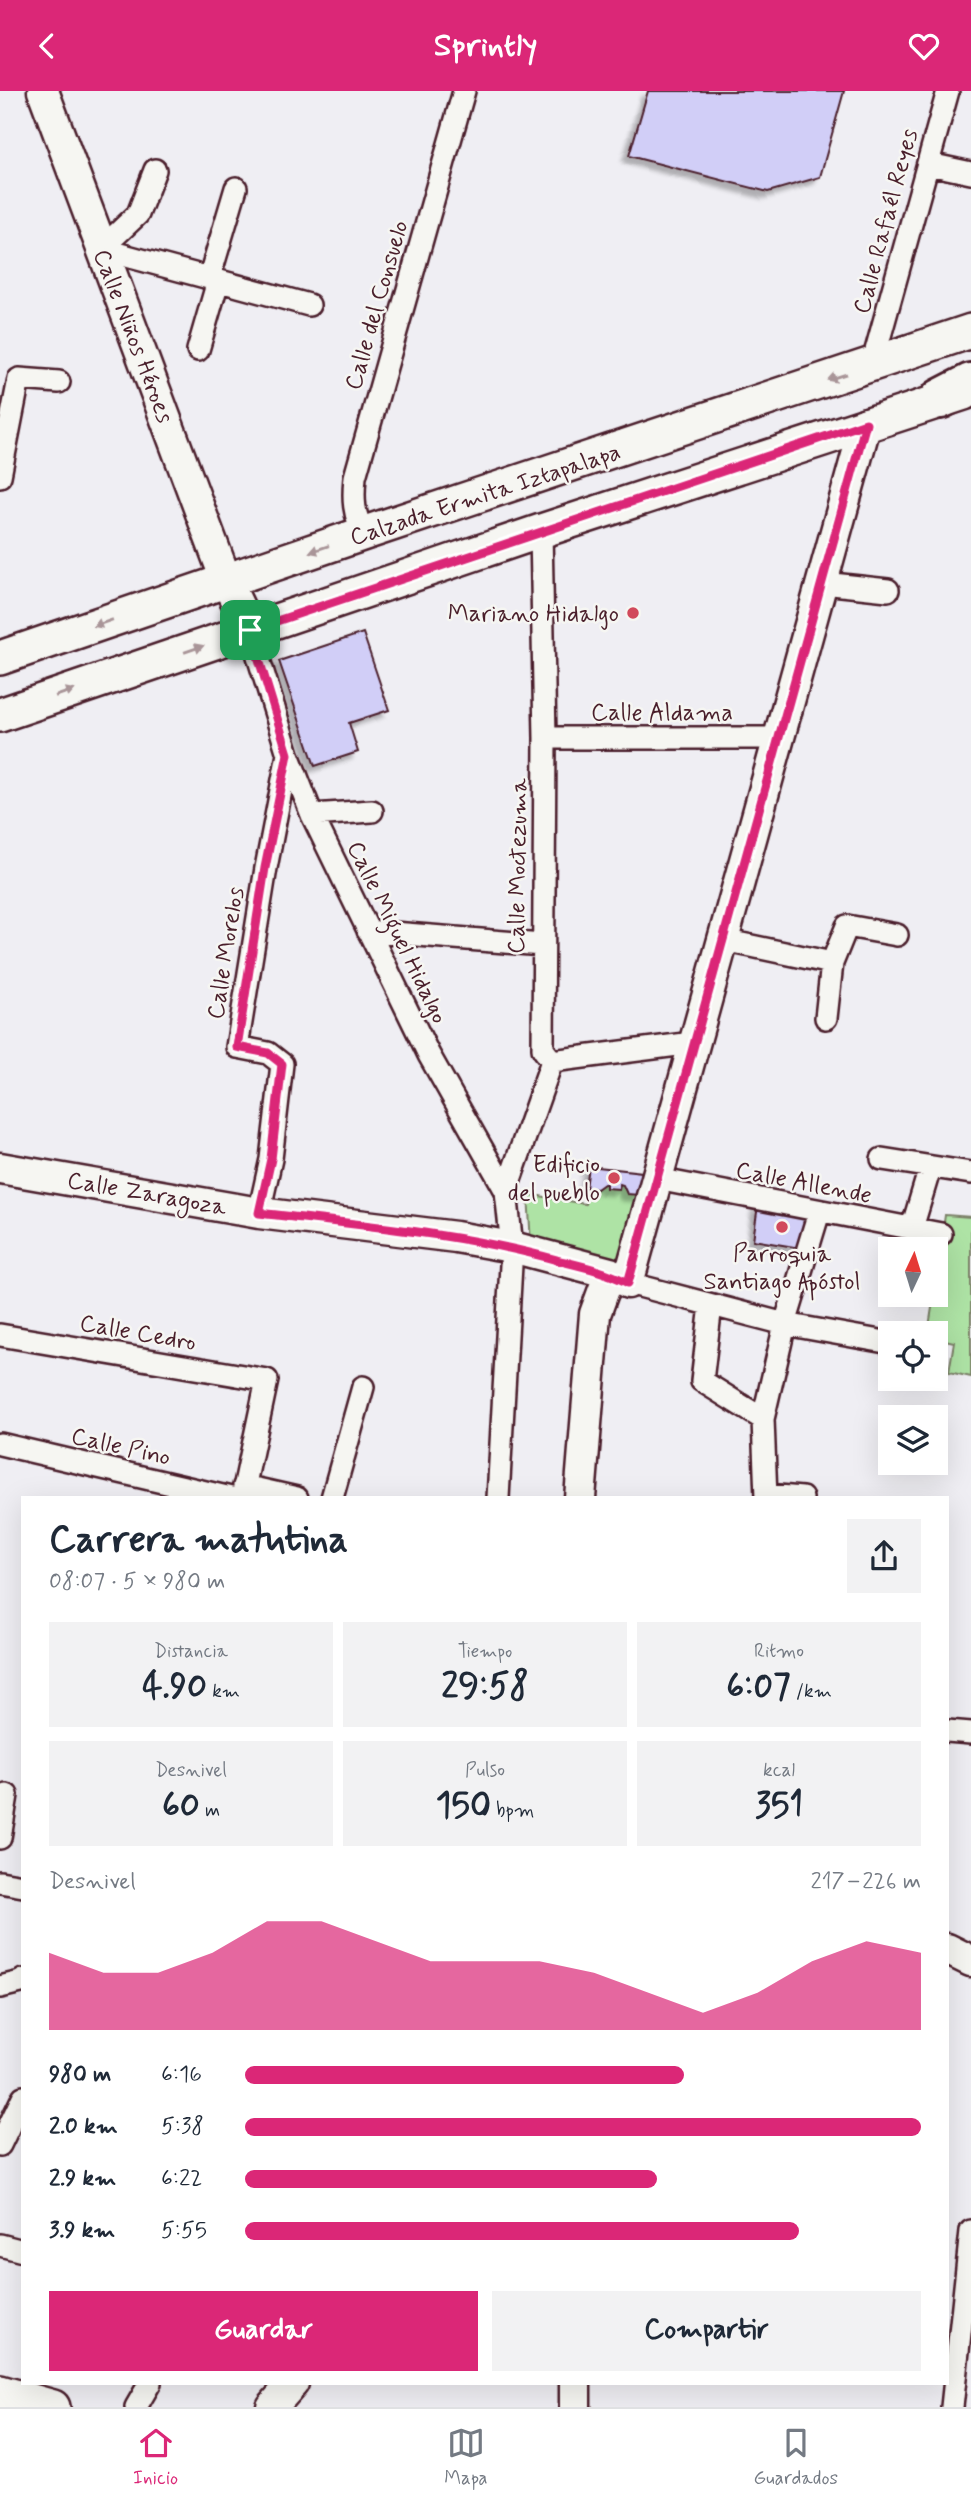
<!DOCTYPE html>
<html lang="es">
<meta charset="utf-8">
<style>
:root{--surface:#fff;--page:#f2f2f3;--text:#1f2937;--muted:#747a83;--line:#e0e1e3;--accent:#db2777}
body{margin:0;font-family:Mynerve,sans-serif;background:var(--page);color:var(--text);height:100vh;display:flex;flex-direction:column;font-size:26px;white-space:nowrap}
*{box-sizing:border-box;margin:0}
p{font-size:23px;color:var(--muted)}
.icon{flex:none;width:38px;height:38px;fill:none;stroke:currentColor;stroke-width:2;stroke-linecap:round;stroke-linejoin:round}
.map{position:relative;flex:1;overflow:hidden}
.details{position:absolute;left:21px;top:1405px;width:928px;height:889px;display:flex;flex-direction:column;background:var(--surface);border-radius:0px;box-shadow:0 7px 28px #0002}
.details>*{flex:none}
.needle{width:46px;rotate:4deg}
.fabs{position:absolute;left:878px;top:1146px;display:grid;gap:14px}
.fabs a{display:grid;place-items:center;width:70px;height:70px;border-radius:0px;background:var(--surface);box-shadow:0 7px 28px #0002;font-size:35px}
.pin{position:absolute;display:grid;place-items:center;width:60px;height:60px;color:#fff;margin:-30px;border-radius:14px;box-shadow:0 4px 10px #0006}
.round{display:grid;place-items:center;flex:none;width:74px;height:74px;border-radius:0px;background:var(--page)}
.headline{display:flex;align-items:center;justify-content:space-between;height:119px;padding:0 28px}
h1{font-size:38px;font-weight:700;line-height:52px}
.metrics{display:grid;grid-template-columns:repeat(3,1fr);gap:10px;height:119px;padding:7px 28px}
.metrics div{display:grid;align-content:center;border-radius:0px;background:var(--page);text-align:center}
.metrics b{font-size:35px;font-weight:700}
.metrics small{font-size:19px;font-weight:400}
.metrics p{font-size:19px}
.chart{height:196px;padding:14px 28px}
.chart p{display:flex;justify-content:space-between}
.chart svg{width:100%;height:126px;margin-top:7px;fill:var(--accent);opacity:.7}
.action{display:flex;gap:14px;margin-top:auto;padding:14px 28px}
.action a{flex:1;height:80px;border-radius:0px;background:var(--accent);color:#fff;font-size:28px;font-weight:700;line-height:80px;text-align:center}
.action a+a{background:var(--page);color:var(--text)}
ul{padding:0 28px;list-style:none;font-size:23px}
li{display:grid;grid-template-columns:112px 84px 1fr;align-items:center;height:52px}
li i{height:18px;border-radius:9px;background:var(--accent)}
header{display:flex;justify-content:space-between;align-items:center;height:91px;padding:0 28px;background:var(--accent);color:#fff;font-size:32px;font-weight:700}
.dock{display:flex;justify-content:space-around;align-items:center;height:98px;border-top:2px solid var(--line);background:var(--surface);font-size:19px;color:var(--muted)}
.dock a{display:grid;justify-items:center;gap:4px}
.dock .current{color:var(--accent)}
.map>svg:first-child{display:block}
.green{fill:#aee3a5;stroke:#7c8168;stroke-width:2}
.building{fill:#d1cef7;stroke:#4a1f2b;stroke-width:2;filter:url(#shadow)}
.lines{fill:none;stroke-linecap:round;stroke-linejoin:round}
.street-casing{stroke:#4a1f2b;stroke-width:26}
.secondary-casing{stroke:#4a1f2b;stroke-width:35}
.primary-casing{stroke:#4a1f2b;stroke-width:38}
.highway-casing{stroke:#4a1f2b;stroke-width:44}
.street{stroke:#f6f6f2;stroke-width:21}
.secondary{stroke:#f6f6f2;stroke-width:30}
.primary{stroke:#f6f6f2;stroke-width:33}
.highway{stroke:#f6f6f2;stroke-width:38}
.oneway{fill:#a99598}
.route-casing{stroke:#fff;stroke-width:14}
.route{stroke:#db2777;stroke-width:9}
.poi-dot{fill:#d1495b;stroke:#f6f6f2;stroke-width:2.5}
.labels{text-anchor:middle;stroke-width:5;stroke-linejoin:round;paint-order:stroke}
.street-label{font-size:24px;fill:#4a1f2b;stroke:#f6f6f2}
.poi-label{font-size:24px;fill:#4a1f2b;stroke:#f6f6f2;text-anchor:end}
</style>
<header><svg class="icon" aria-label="back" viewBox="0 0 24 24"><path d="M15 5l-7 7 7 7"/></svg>Sprintly<svg class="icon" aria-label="heart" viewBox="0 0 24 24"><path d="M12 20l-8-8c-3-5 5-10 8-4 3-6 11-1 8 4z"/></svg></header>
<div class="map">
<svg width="971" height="2316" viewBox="0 0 971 2316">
<defs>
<filter id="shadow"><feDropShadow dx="-6" dy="6" stdDeviation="2" flood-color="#0004"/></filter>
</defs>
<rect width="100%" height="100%" fill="#efeef3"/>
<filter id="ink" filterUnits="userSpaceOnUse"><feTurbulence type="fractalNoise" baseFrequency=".0143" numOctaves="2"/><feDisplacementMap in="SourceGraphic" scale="14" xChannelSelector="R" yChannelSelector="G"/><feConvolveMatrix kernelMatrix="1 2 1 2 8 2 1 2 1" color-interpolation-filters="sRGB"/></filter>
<g filter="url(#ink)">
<path class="green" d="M591,1076L650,1086L625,1168L617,1169L531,1153L528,1103L585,1113Z
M945,1124L971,1126V1286L949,1281L954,1251L936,1247V1242H928L934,1204H936V1186Z"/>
<path class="building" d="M648,0H844L820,86L768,101L629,65Z
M363,542L389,619L349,632L358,661L315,675L279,570Z
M589,1075L642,1081L639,1104L627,1103L623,1094L620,1093L619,1098L606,1097V1093H604L597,1098L586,1097Z
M758,1114L810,1123L806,1158L753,1149Z"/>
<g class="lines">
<defs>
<path id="street" d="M929,73L971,82
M101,158L309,214
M101,158L138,123L155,79
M209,188L236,97
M198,259L218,190
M872,274L948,0
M0,385L19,288L59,291
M365,442C353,426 353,406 355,386L464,0
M823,492L888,499
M250,539L288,663L312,724L429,964L506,1100L512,1156L498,1407
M545,647H778
M312,724L372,720
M368,840L542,854
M723,849L832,872
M826,927L832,872L847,835L897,844
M552,970L693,952
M882,1068L971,1082
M657,1088L941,1143
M506,1100L552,970L543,958L545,647L541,440
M259,1122L271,1068L282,973L268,962L237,956L266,777L288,663
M909,1138L915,1127L930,1077
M628,1192L785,1233L891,1252
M711,1214L702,1290L763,1328
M0,1244L267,1289L242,1407
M0,1353L231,1407
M244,1395L297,1407
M767,1404L802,1407
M332,1407L363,1296
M766,1407L763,1328L785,1233L819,1121
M947,1640L971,1642
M0,1747L7,1704
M0,1791L23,1795
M0,1896L21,1891L23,1889
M0,2054L23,2006
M0,2154L23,2160
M136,2316L150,2292
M952,2316L971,2140"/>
<path id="secondary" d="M43,0L226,489L250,539
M0,1077L259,1122L456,1146L512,1156L610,1182L628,1192L866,332
M580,1407L595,1223L610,1182
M947,1858L971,1870
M272,2316L293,2292
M575,2316V2292"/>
<path id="primary" d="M0,567L365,442L971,240
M0,624L541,440L964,302
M0,2301L53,2316"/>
<path id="highway" d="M940,308L971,292"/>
</defs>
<use href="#street" class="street-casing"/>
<use href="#secondary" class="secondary-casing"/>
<use href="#primary" class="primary-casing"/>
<use href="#highway" class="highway-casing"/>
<use href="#street" class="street"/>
<use href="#secondary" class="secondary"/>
<use href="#primary" class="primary"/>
<use href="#highway" class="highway"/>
</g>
<defs><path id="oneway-solid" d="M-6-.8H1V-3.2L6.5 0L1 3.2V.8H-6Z" transform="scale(1.75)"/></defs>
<g class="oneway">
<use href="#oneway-solid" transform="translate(837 286) rotate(162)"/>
<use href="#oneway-solid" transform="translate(319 458) rotate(161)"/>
<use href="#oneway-solid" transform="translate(103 532) rotate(161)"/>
<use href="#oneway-solid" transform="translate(194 558) rotate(-19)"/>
<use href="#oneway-solid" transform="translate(65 602) rotate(-19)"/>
</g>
</g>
<g class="lines" filter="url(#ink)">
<defs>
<path id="route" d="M866,332L628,1192C605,1180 581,1175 557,1169C460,1142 359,1134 259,1122L271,1068L282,973L268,962L237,956L265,777L288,663L250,539Z"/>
</defs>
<use href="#route" class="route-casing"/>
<use href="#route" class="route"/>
</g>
<g class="poi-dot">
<circle cx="633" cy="522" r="7"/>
<circle cx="614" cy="1087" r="7"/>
<circle cx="782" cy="1136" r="7"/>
</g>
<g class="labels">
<g class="street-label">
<text transform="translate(885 130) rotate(-75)" y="8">Calle Rafaél Reyes</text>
<text transform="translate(376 214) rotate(-74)" y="8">Calle del Consuelo</text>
<text transform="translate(134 245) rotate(69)" y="8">Calle Niños Héroes</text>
<text transform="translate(485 403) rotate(-18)" y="8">Calzada Ermita Iztapalapa</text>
<text x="662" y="629">Calle Aldama</text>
<text transform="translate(517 775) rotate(-89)" y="8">Calle Moctezuma</text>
<text transform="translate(398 841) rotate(64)" y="8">Calle Miguel Hidalgo</text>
<text transform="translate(225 862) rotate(-81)" y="8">Calle Morelos</text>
<text transform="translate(804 1091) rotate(11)" y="8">Calle Allende</text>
<text transform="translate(147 1102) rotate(10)" y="8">Calle Zaragoza</text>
<text transform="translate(138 1241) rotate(10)" y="8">Calle Cedro</text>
<text transform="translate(121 1355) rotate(13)" y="8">Calle Pino</text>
</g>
<g class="poi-label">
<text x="619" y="530">Mariano Hidalgo</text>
<text x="600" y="1081">Edificio<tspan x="600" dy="28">del pueblo</tspan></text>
<text x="782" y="1170" text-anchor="middle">Parroquia<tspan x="782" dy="28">Santiago Apóstol</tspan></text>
</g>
</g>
</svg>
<div class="fabs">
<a><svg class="needle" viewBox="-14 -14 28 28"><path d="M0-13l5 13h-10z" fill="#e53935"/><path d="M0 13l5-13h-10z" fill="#747a83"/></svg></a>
<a><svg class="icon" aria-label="locate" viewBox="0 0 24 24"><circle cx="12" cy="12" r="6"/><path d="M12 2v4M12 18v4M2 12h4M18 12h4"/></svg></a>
<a><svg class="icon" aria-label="layers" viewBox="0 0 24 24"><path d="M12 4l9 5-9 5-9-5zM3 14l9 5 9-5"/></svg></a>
</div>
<div class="pin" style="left:250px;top:539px;background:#1e9e55"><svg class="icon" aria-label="arrive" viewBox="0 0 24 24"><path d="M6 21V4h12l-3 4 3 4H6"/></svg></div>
<section class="details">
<div class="headline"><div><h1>Carrera matutina</h1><p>08:07 · 5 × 980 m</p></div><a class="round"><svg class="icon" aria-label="share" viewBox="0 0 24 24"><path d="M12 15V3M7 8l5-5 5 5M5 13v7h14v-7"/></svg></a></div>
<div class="metrics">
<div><p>Distancia</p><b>4.90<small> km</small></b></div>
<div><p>Tiempo</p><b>29:58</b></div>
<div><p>Ritmo</p><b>6:07<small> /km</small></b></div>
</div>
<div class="metrics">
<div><p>Desnivel</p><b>60<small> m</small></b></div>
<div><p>Pulso</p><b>150<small> bpm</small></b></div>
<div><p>kcal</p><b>351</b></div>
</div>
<div class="chart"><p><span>Desnivel</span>217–226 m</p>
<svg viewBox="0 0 160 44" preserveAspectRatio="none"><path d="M0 44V17L10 24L20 24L30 17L40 6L50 6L60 13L70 20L80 20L90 20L100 24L110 31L120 38L130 31L140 20L150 13L160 17V44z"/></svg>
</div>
<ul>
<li><b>980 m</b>6:16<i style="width:65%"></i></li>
<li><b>2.0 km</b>5:38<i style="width:100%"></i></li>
<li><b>2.9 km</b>6:22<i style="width:61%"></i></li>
<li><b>3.9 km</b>5:55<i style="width:82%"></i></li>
</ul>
<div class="action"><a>Guardar</a><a>Compartir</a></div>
</section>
</div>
<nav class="dock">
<a class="current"><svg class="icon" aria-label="home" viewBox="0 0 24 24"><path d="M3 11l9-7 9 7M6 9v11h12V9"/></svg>Inicio</a>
<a><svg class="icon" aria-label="map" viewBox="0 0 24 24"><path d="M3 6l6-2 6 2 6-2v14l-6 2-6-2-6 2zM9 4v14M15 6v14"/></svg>Mapa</a>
<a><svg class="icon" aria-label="saved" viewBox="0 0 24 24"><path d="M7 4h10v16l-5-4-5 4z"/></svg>Guardados</a>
</nav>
